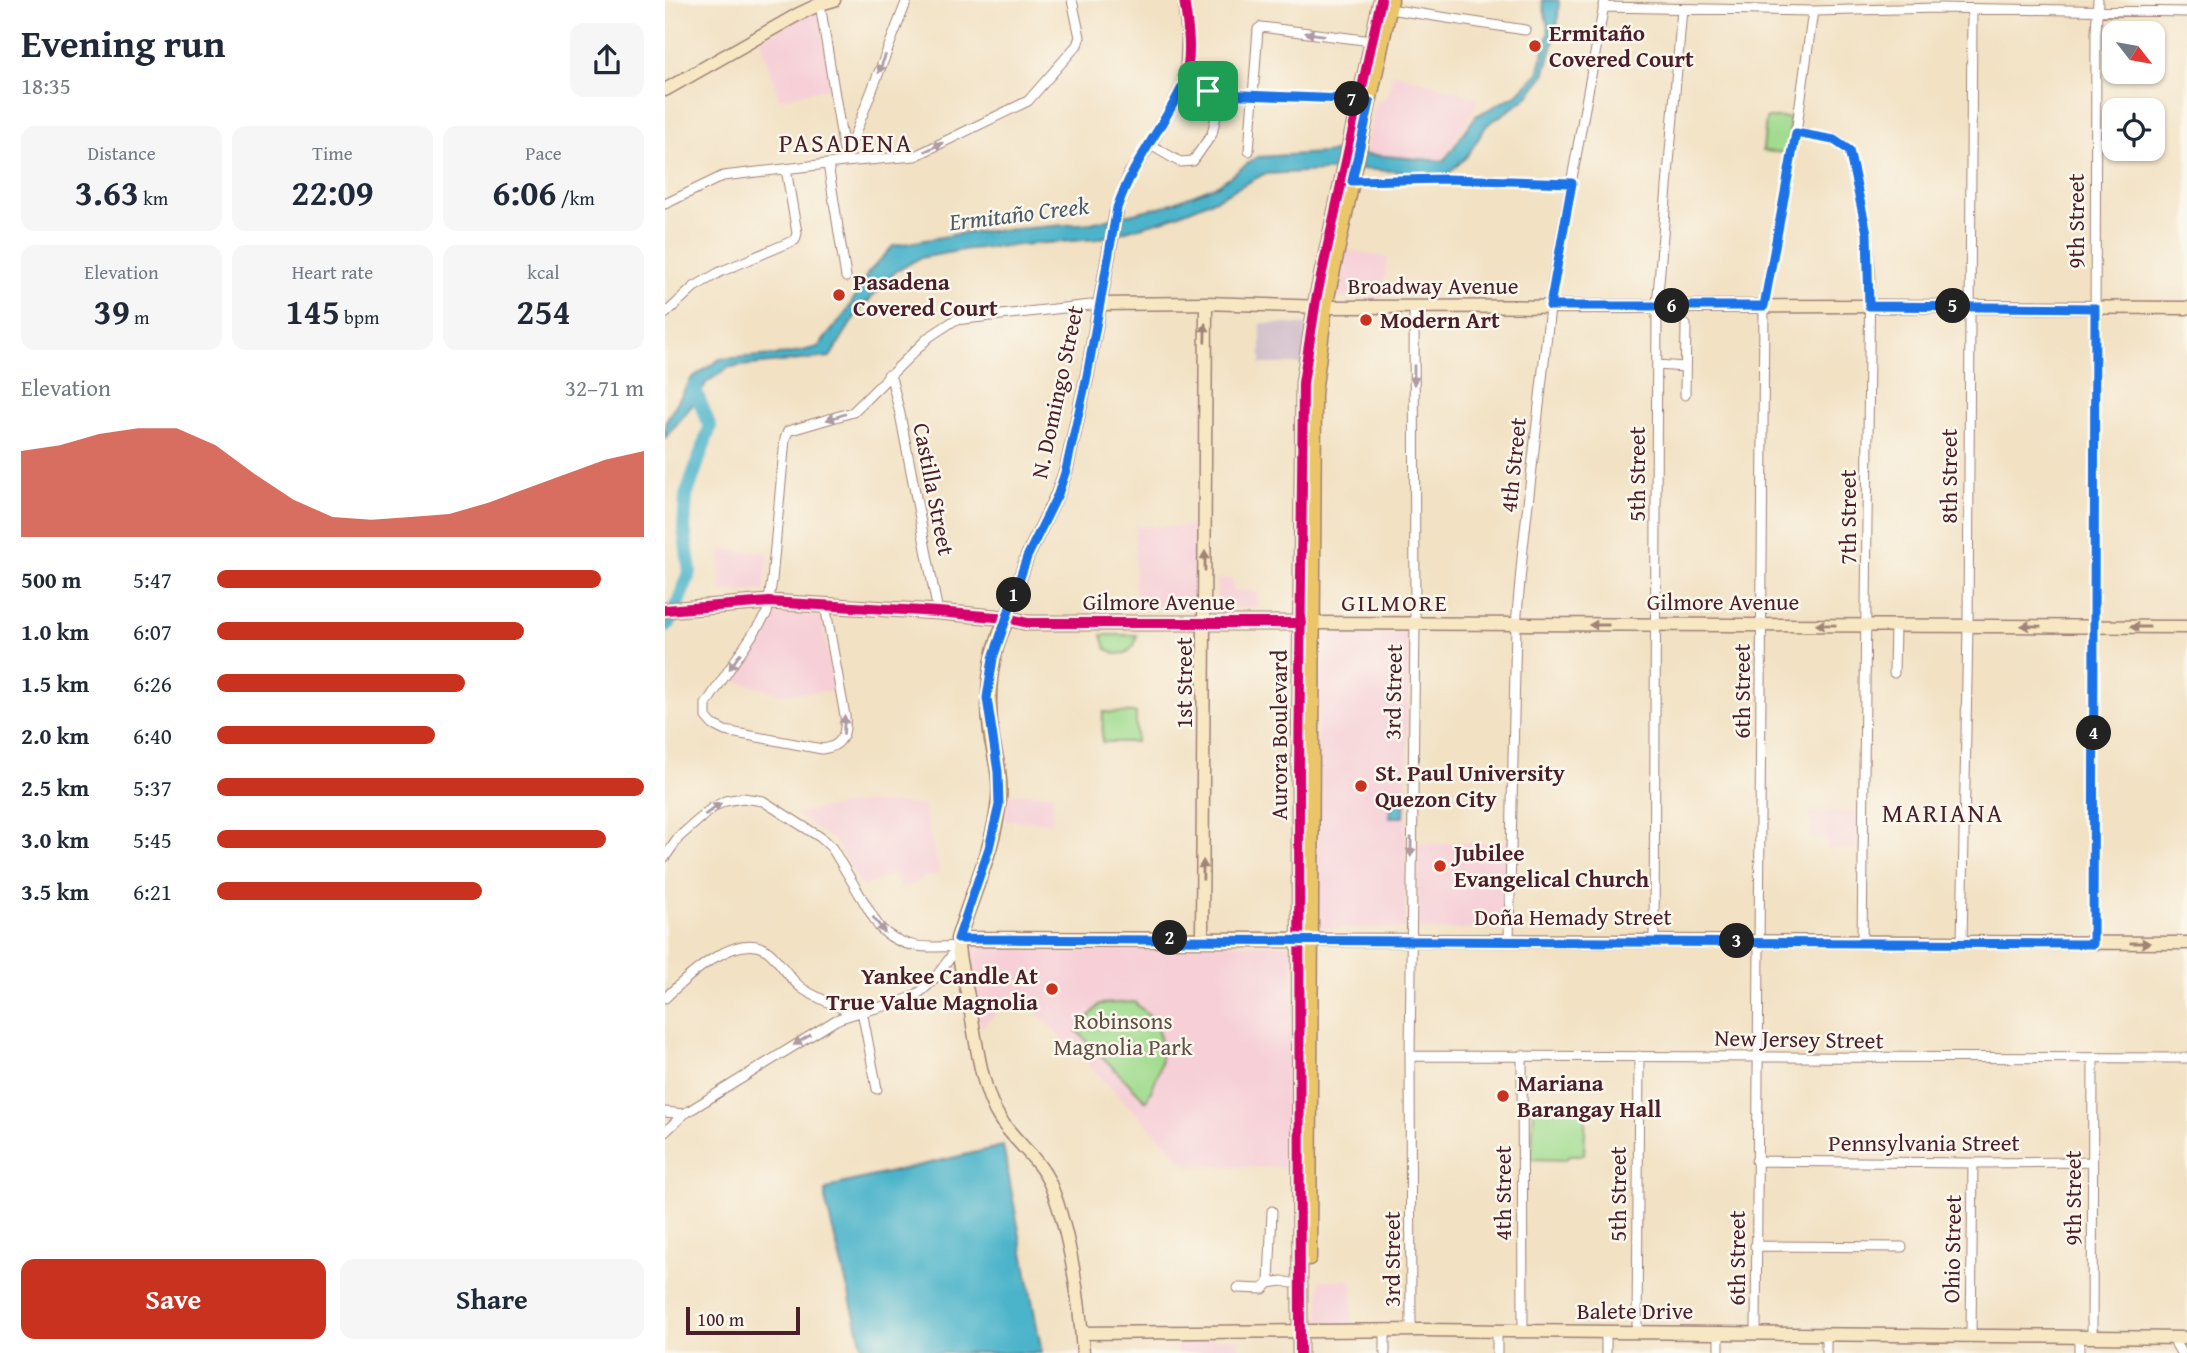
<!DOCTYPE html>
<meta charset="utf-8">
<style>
:root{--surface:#fff;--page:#f6f6f7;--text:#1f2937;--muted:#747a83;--accent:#c8321e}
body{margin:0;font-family:"Gentium Book Plus",serif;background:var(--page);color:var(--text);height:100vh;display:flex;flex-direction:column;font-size:26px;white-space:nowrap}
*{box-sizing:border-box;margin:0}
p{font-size:23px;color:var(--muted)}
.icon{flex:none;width:38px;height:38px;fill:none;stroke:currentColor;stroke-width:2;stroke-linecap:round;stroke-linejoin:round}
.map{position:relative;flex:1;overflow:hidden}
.drawer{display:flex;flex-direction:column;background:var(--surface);width:665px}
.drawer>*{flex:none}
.needle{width:46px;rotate:121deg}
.fabs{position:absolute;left:1437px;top:21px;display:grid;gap:14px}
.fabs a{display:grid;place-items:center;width:63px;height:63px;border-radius:14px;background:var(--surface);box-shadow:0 2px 5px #0004;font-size:35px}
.scale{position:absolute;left:21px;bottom:18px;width:114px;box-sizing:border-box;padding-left:7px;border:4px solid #4a1f2b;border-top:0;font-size:19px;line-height:24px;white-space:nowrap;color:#4a1f2b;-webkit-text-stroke:5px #fbf7ec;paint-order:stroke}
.pin{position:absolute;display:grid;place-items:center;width:60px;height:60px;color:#fff;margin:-30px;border-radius:14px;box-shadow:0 4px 10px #0006}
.km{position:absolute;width:35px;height:35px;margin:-18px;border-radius:50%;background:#222;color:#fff;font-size:19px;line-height:35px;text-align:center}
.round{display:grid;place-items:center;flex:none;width:74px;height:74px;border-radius:14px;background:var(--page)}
.headline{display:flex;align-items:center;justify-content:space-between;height:119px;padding:0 21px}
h1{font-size:38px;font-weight:700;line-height:52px}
.stats{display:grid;grid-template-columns:repeat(3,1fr);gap:10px;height:119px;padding:7px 21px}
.stats div{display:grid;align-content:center;border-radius:14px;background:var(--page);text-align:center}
.stats b{font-size:35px;font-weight:700}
.stats small{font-size:19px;font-weight:400}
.stats p{font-size:19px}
.chart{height:196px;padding:14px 21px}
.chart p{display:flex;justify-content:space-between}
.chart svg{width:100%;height:126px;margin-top:7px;fill:var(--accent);opacity:.7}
.cta{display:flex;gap:14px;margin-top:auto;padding:14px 21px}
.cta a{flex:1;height:80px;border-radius:14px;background:var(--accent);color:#fff;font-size:28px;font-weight:700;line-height:80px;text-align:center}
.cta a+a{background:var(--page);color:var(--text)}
ul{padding:0 21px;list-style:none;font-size:23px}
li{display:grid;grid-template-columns:112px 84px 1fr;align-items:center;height:52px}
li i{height:18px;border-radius:9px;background:var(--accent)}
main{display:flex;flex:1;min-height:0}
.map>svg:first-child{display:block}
.built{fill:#f6cfd7}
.industrial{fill:#d1bdc9}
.green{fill:#a1dc8f;stroke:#767e5d;stroke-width:2}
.water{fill:#4cb4ca;stroke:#4b6a7a;stroke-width:2}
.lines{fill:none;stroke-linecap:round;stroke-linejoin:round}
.river{stroke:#4cb4ca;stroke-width:14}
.street-casing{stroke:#9e8077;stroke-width:11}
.secondary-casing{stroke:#9e8077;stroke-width:15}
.primary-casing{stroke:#9e8077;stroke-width:17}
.street{stroke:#fff;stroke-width:9}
.secondary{stroke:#f7e8c3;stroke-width:12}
.primary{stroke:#ebc669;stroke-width:14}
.rail-casing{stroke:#4a1f2b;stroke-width:5}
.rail{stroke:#fbf7ec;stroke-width:2.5;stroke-dasharray:8;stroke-linecap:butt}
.cycleway-casing{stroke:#fbf7ec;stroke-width:15}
.cycleway{stroke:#d6006c;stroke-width:10}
.oneway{fill:#ae9aa0}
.oneway2{fill:#a08477}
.route-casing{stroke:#fff;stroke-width:14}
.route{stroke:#1a73e8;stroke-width:9}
.poi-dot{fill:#c8321e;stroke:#fbf7ec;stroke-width:2.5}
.labels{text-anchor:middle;stroke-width:5;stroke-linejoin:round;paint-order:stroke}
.poi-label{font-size:23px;font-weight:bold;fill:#4a1f2b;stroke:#fbf7ec;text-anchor:start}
.street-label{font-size:23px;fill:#4a1f2b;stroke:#fbf7ec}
.park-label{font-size:23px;fill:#604e44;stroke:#fbf7ec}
.water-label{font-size:24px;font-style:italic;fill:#4b5b6b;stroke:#fbf7ec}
.neighbourhood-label{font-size:24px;letter-spacing:2px;fill:#4a1f2b;stroke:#fbf7ec}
.quarter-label{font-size:26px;letter-spacing:2px;fill:#4a1f2b;stroke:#fbf7ec}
</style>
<main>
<section class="drawer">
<div class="headline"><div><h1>Evening run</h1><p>18:35</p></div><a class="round"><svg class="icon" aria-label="share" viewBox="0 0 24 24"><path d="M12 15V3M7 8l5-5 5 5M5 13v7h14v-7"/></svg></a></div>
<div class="stats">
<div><p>Distance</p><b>3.63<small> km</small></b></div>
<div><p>Time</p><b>22:09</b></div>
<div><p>Pace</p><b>6:06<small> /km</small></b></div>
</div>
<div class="stats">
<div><p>Elevation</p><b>39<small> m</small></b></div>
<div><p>Heart rate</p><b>145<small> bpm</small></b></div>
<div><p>kcal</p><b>254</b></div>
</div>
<div class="chart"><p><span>Elevation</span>32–71 m</p>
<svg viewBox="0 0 160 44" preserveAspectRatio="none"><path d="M0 44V14L10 12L20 8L30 6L40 6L50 12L60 22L70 31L80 37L90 38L100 37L110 36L120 32L130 27L140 22L150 17L160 14V44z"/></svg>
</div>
<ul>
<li><b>500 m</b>5:47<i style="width:90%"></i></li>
<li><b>1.0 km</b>6:07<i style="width:72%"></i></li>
<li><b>1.5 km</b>6:26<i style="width:58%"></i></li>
<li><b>2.0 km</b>6:40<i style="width:51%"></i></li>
<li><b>2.5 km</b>5:37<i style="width:100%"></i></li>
<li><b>3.0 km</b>5:45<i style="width:91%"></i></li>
<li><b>3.5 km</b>6:21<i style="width:62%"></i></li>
</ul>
<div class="cta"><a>Save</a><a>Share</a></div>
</section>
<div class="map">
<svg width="1522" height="1353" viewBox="0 0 1522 1353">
<rect width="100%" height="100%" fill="#fbf7ec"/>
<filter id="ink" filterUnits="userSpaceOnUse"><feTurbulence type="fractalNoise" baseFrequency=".0143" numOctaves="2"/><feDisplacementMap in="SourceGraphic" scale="14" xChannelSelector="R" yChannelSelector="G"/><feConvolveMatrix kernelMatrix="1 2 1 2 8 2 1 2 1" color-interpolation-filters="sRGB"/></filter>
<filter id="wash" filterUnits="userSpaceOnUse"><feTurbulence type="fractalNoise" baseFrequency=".00686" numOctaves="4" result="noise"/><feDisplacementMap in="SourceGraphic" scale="28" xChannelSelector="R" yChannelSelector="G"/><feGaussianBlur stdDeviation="1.57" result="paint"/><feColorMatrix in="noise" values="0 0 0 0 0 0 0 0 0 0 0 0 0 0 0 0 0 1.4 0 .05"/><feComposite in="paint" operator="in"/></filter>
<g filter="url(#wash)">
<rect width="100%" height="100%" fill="#f2e1c3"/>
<path class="built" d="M153,6L166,87L114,99L95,40Z
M728,72L813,98L805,118L778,159L700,153L710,104L722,96Z
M679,249L723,258L715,299L670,298Z
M533,526V609H470V527Z
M55,550L103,553L100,591L56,592Z
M552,579H567L568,591H592V607L552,608Z
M107,614L153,616L157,619L169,691L117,694L64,679Z
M744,633L740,929L650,928L653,637L659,634Z
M341,793L388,794V822L340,820Z
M205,802L258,805L274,873L236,888L227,873L198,888L169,841L128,813Z
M1145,811H1192V849H1162V839H1145Z
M845,842L842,929L754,930L753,844Z
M306,944H621L628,951L627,1168L523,1166L351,992L316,1028L306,970Z
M655,1280H687V1324L655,1325Z
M511,1338L574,1339V1353H511Z"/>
<path class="industrial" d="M596,323L644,325L638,364H596Z"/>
<path class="green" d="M1101,118H1125L1123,153L1098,151Z
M437,635H472L469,646L461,653L451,654L441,648Z
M438,712L471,713V742H437Z
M469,1002C475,1008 485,1015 489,1022C504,1050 494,1076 481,1101L412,1031L435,1004Z
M921,1108L919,1155H905L900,1160L866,1159L869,1109Z"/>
<path class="water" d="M877,0H893L894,2L892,30L879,75L860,99L822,125L802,156L782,175L698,169L599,174L551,199L500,220L432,239L304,249L255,258L230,272L207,297L191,315L165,357L65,367L42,382L29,403L0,438L1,421L27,378L55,359L125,354L153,347L181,313L203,273L228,246L299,233L426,223L502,205L553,185L592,157L673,152L779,161L811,116L851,95L873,73L884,31Z
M726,789L740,790L739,817H725Z
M338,1146L377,1353H199L160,1199V1191L171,1185Z"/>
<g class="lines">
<path class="river" d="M0,626L5,622L25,572L19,528L21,496L45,427L29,387"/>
</g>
</g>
<g filter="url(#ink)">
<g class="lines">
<defs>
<path id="street" d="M155,4L180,157
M938,7L1148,11L1274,8L1522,12
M724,9L860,30
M517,87L556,94L696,101
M1131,133L1169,140L1184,150L1202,233L1205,269L1197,943
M484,144L515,162L528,161L547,134L556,94
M584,151L593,29L596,27L707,41
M179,162L242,0
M163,164L181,277
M687,181L782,179L907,182
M0,204L58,176L179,162L250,156L363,101L412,45L415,37L407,0
M0,314L29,287L55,272L130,240L132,233L121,169
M992,365L1020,367
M223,375L227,381L235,414L273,612
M1020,395L1021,325
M160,605L180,716C182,735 176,747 157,749L60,731L48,725L41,717V704L102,613L107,580L120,439L123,431L188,412L264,337L290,320L435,304
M1229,673L1230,625
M0,857L14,837L47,808L60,801L78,798L98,801L155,837L167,848L214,927C237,950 263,948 293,946
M844,940L851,625L858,548L888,281L940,0
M989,940L992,306L1017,9
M1297,943L1303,626L1307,9
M1428,944L1431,32L1433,0
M0,998C21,978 75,926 105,953C117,964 125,980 138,989C153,999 171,1005 187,1013
M197,1011L212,1089
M857,1055L858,1332
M745,1056L1522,1058
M0,1112L19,1114
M0,1132L19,1114L171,1020C194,1010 221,1008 245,998C265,989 281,964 293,946
M1091,1161L1308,1163L1427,1162
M1090,1246L1237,1247
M604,1283L607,1211
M573,1288L598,1289L604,1283L617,1281L626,1283
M746,1330L745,1056L750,623L749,307
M972,1332L974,1056
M1091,1333L1099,306L1131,133L1148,11
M1306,1335L1308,1163
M1427,1336L1428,1059
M1507,1337L1516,1353
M720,1353V1330
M832,1353V1331
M941,1353V1332
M1054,1353V1333
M1161,1353V1333
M1414,1353V1336"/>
<path id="secondary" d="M0,90L132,15L155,4L169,0
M435,304L541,303L660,307L1204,306L1522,308
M342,618L362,557L393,493L401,470L422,376L452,208L465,175L508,106L519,83L522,65L523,36L519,0
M647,623L1522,627
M537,938L541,303
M293,939C292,958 299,977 303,996C310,1032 315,1089 335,1119C351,1143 375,1159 386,1186C405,1233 415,1302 418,1353
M644,940L1522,943
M417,1333L758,1330L1522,1338"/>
<path id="primary" d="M0,610L104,602L273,612L342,618L363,623H645
M342,618C323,658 321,697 327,740C331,759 336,779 334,799C330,846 307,893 293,939L644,940
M644,1258L649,394L660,307L726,0
M635,1353L634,773L638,383L651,300L716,0"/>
</defs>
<use href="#street" class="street-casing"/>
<use href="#secondary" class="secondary-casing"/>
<use href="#primary" class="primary-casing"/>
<use href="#street" class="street"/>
<use href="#secondary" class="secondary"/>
<use href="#primary" class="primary"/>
<defs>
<path id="rail" d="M638,1353L636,1055L641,394L652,317L721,0"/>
</defs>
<use href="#rail" class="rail-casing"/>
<use href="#rail" class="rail"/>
<defs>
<path id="cycleway" d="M452,208C459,188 467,171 478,153C492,130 510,108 519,82C528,57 523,25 519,0
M0,610L104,602L273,612L342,618L363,623H636
M635,1353L634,773L638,383L651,300L716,0"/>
</defs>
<use href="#cycleway" class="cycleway-casing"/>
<use href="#cycleway" class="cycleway"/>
</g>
<defs><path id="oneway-solid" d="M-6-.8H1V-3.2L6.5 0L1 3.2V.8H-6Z" transform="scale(1.75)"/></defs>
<g class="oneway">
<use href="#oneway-solid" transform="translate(650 34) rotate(-173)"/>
<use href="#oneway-solid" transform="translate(217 64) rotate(111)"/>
<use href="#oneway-solid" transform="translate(269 147) rotate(-26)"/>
<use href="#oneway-solid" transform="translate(749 375) rotate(90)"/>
<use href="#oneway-solid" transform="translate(171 417) rotate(162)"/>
<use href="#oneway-solid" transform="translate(70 661) rotate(124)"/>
<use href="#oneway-solid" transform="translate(179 725) rotate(-87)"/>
<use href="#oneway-solid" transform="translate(48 809) rotate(-35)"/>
<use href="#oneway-solid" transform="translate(746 847) rotate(91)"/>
<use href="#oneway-solid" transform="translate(214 925) rotate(53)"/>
<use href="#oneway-solid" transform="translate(137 1040) rotate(149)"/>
</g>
<g class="oneway2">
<use href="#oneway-solid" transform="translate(540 333) rotate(-89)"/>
<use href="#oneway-solid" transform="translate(540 561) rotate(-90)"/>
<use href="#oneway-solid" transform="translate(934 625) rotate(180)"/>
<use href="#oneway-solid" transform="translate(1161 625) rotate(-179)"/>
<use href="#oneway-solid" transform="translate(1366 626) rotate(-179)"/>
<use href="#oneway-solid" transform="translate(1475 627) rotate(-180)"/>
<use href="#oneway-solid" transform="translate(538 870) rotate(-89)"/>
<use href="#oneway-solid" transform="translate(1475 943)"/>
</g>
</g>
<g class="lines" filter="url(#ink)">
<defs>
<path id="route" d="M517,87L556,94L680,99L705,102L687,181L782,179L907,183L885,306H1099L1131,133L1169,140L1184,150L1202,233L1204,306L1430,308L1428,944L293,939L324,848L334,805L333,772L322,698L328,658L362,557L393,494L401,470L422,376L452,208C467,163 497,129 517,87Z"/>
</defs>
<use href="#route" class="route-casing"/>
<use href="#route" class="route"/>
</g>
<g class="poi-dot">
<circle cx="870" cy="46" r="7"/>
<circle cx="174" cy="295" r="7"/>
<circle cx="701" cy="320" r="7"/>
<circle cx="696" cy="786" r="7"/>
<circle cx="775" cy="866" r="7"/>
<circle cx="387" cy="989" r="7"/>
<circle cx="838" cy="1096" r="7"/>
</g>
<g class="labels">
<g class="poi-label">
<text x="884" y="41">Ermitaño<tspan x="884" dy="26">Covered Court</tspan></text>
<text x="188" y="290">Pasadena<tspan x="188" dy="26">Covered Court</tspan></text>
<text x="715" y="328">Modern Art</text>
<text x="710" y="781">St. Paul University<tspan x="710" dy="26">Quezon City</tspan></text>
<text x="789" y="861">Jubilee<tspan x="789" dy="26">Evangelical Church</tspan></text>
<text x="373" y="984" text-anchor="end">Yankee Candle At<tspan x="373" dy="26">True Value Magnolia</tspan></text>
<text x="852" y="1091">Mariana<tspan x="852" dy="26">Barangay Hall</tspan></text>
</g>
<g class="street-label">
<text transform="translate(1411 221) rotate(-90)" y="8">9th Street</text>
<text x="768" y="294">Broadway Avenue</text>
<text transform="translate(392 392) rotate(-78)" y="8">N. Domingo Street</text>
<text transform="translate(848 465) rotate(-84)" y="8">4th Street</text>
<text transform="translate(972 474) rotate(-90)" y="8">5th Street</text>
<text transform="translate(1284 476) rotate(-90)" y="8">8th Street</text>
<text transform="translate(269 489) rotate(79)" y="8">Castilla Street</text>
<text transform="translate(1183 517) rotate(-90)" y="8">7th Street</text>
<text x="494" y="610">Gilmore Avenue</text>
<text x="1058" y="610">Gilmore Avenue</text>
<text transform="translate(519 683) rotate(-90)" y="8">1st Street</text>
<text transform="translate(1077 691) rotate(-90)" y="8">6th Street</text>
<text transform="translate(728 692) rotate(-89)" y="8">3rd Street</text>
<text transform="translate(614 735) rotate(-90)" y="8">Aurora Boulevard</text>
<text x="908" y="925">Doña Hemady Street</text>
<text transform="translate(1134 1039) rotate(1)" y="8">New Jersey Street</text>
<text x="1259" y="1151">Pennsylvania Street</text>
<text transform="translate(838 1193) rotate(-90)" y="8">4th Street</text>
<text transform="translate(953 1194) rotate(-90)" y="8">5th Street</text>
<text transform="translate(1408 1198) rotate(-90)" y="8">9th Street</text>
<text transform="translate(1287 1249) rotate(-89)" y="8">Ohio Street</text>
<text transform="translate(1072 1258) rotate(-90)" y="8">6th Street</text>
<text transform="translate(727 1259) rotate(-90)" y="8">3rd Street</text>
<text x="970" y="1319">Balete Drive</text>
</g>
<g class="park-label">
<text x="458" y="1029">Robinsons<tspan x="458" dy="26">Magnolia Park</tspan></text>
</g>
<g class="water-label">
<text transform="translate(354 214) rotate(-7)" y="8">Ermitaño Creek</text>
</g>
<g class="neighbourhood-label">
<text x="730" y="611">GILMORE</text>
</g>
<g class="quarter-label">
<text x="181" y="152">PASADENA</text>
<text x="1278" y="822">MARIANA</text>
</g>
</g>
</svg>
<div class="fabs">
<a><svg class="needle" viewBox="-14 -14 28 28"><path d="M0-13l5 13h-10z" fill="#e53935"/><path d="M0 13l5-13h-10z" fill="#747a83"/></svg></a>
<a><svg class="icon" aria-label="locate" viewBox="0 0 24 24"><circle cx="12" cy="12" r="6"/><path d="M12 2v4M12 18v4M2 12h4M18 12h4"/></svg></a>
</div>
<div class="scale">100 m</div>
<div class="pin" style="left:543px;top:91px;background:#1e9e55"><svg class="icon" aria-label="arrive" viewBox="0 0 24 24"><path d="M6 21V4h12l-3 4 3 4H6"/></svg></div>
<b class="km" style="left:349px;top:595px">1</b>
<b class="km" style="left:505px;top:938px">2</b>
<b class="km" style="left:1072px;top:941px">3</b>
<b class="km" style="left:1429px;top:733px">4</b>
<b class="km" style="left:1288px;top:306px">5</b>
<b class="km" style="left:1007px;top:306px">6</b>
<b class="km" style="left:687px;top:99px">7</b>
</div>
</main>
